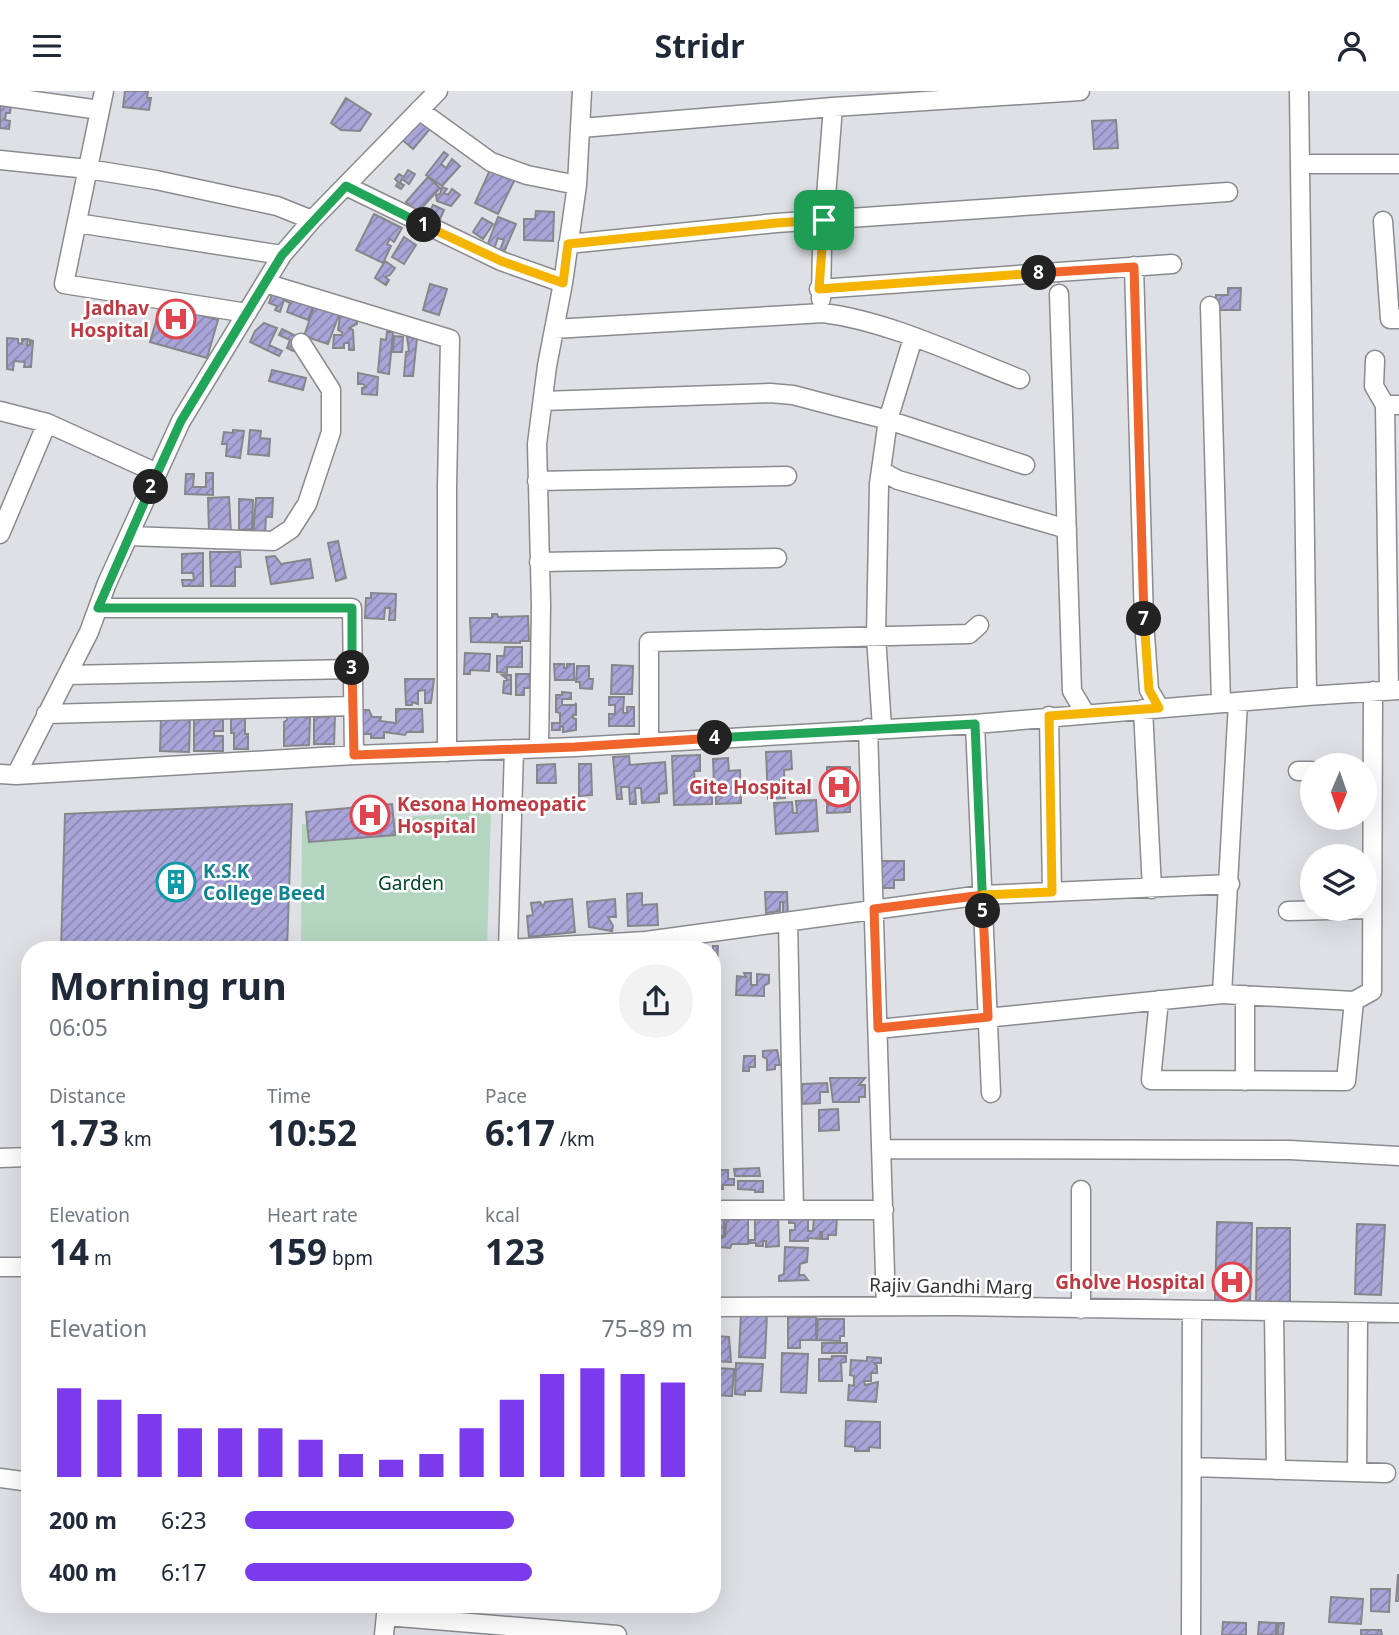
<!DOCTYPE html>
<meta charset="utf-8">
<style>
:root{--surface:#fff;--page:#f2f2f3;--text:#1f2937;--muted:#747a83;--accent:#7c3aed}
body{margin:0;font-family:"Noto Sans",sans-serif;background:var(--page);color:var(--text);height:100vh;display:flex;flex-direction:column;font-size:26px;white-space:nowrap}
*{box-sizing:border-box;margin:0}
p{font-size:23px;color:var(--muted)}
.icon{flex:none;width:38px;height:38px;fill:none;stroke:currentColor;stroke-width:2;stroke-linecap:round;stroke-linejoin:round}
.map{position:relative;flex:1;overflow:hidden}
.sheet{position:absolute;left:21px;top:850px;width:700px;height:672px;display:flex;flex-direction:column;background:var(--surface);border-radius:28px;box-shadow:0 7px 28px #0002}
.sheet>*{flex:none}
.needle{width:46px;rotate:182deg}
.tools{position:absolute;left:1300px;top:662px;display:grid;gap:14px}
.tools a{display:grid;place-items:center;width:77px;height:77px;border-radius:50%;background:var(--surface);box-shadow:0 7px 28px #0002;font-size:35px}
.pin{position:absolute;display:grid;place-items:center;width:60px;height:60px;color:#fff;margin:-30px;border-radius:14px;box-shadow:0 4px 10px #0006}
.km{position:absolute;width:35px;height:35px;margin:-18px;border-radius:50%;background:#222;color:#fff;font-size:19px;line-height:35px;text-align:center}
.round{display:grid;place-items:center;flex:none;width:74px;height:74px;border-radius:37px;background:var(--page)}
.head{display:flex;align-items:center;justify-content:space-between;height:119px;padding:0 28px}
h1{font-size:38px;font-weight:700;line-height:52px}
.metrics{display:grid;grid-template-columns:repeat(3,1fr);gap:10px;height:119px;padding:7px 28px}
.metrics div{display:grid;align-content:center}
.metrics b{font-size:35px;font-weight:700}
.metrics small{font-size:19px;font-weight:400}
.metrics p{font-size:19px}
.chart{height:196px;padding:14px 28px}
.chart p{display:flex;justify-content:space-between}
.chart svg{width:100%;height:126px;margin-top:7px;stroke:var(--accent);stroke-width:6}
ul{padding:0 28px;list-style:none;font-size:23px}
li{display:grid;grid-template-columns:112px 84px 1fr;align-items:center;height:52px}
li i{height:18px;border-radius:9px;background:var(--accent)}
header{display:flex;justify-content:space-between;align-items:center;height:91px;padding:0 28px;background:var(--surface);font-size:32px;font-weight:700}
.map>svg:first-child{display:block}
.green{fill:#b4d5c0}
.building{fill:url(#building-hatch);stroke:#87868b;stroke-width:2}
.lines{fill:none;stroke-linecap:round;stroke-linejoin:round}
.minor-casing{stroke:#8a8b8f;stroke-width:21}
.minor{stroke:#fff;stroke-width:18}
.split-1-casing{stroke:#fff;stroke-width:14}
.split-2-casing{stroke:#fff;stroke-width:14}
.split-3-casing{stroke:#fff;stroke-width:14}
.split-4-casing{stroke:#fff;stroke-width:14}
.split-5-casing{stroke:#fff;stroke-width:14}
.split-6-casing{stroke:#fff;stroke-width:14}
.split-7-casing{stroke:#fff;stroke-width:14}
.split-8-casing{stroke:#fff;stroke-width:14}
.split-9-casing{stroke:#fff;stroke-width:14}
.split-1{stroke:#f5b400;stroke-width:9}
.split-2{stroke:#22a559;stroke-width:9}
.split-3{stroke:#22a559;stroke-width:9}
.split-4{stroke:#f0652b;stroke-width:9}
.split-5{stroke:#22a559;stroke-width:9}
.split-6{stroke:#f0652b;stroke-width:9}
.split-7{stroke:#f5b400;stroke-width:9}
.split-8{stroke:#f0652b;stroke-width:9}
.split-9{stroke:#f5b400;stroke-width:9}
.labels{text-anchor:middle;stroke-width:5;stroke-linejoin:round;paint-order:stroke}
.health-label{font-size:19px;font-weight:bold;fill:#be3a42;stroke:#fff;text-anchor:end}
.culture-label{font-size:19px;font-weight:bold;fill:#0d838f;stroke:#fff;text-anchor:start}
.park-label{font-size:19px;fill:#004728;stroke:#fff}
.street-label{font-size:19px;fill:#343436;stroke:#fff}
</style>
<header><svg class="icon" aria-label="menu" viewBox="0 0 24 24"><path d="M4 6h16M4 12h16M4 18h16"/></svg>Stridr<svg class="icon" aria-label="person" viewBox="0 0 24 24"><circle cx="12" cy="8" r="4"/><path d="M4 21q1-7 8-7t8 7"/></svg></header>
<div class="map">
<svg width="1399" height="1544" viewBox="0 0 1399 1544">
<defs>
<pattern id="building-hatch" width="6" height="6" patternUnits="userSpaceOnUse" patternTransform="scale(1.75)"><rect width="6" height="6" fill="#aaa5d9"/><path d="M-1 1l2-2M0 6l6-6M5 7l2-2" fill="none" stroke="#8b87b1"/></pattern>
</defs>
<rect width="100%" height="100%" fill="#dfe0e5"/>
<path class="green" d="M491,720L487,859H301L302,733Z"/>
<path class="building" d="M125,0H148L147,7H151L149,19L123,16Z
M346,7L371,23L360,40L341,39L331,32Z
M0,13L11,14L10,22H6L5,29L10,30L9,38L0,37Z
M415,27L430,38L413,58L399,46Z
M1116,29L1118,57L1094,58L1092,30Z
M444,61L448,64L441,73L446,77L452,68L460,75L442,95L426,84Z
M408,79L415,83L409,93L402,88L400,92L404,94L401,98L396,95L398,91L395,88L399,83L404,86Z
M490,79L514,90L498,123L475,112Z
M428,86L440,97L418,121L406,111Z
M442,96L447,98L444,102L448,104L452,98L460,104L451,115L437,110L436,104L440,103Z
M433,114L444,119L437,135L427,126Z
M536,120L554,121L553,150L524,149V128H535Z
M374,123L402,137L394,151L390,148L387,153L391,155L383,172L356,159Z
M498,126L516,133L504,161H499L504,149L498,147L494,158L487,155Z
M482,127L493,133L483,148L473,141Z
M404,146L416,154L404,173L392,166Z
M385,170L395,177L390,184L385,186L389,189L386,194L375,187Z
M430,193L447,198L439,224L423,219Z
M1228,197H1241L1240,219H1216V204H1228Z
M274,198L314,212L308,229L287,221L290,212L284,209L280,221L275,219L277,215L269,212Z
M161,213L218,229L207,267L150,251Z
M315,213L340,221L328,253L304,245Z
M340,225L355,226L354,229H357V233L349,237L353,239L354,259H349V252H344V257H333L334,244H342V241L338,239Z
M264,232L277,237L269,254L282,260L279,265L250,251L255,240Z
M282,238L296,245L294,250L297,252L293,260L287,257L290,249L279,244Z
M387,241H393L389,283L378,281L381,248L386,249Z
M394,245L403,246L402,261H393Z
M407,246L417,247L413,285H404L406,261L409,260Z
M7,247L18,248V252L22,253V248H28L27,254H30V249L33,250L31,276H24L25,271L14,270L13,279L7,278Z
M272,279L306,287L303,299L269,290Z
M358,282L378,286L377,304L362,303V297L366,296L363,293H358Z
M233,339L244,340L240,367L226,365L227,353H222L224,341L233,342Z
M250,339L261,340L260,347L270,348L269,365L248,363Z
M206,382H213V404L185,403L186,383H194L193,396H206Z
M229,406L231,442H209L208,407Z
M256,407H273L272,426H266L265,443H253Z
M239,408L253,409L252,438L239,439Z
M338,450L346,487L336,490L328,452Z
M210,461H240L241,476H235V495H211Z
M203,462V495H183L182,489H194L193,482H182V463Z
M275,465L281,473L310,468L313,487L271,493L266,466Z
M371,502L396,503L395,529H389L390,517H385L384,528L365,527L366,507H371Z
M492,523H497L498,526L528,525L529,550H520V552L471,551L470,527H492Z
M505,556H522V576H507V582L497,581V565H504Z
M465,562L490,563L489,580L470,579V583H464Z
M554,573H564V577H567V573H574V589H555Z
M612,574L633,575L632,603H611Z
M577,575H589V588H593L592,598L580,597V591H576Z
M516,583H529L531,597H524V604H516Z
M502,584H511V603L503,602L504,590L508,589Z
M405,588H434L431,612H425V599L418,600V613L412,611V614H406Z
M562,601L571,602V608H562V614H575L576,612V624H573V627L576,628V639L563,641V636L560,635V639H552V632H560V622L556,621V604H562Z
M609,606H624L623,622H627V616H634V635H609V623H615V614H609Z
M396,618H422L423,641H407L405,644L384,641V647H371V643H357L359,619H369L372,626H381L380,630L396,632Z
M320,622L324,623V626H329V623L335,625L334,653H314V626H321Z
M231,624H245V643H248V658H234V642H231Z
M287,624L310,627L309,654L284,655V631L287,629Z
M223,625V640H214V645H223V660H194V626Z
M161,626H190L189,661L160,660Z
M791,660L792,678L784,679L785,707L768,708L766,661Z
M700,664V680H694L695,695L712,694V713L674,714L672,665Z
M629,665L630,674L665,671L667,702L659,703V711L642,712L641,697H635L636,713H630L629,696H621L622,708H617L613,666Z
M728,667L729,680L740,679L741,712L716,713V705L728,704L727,693L714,694L713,668Z
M555,673L556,692H537V674Z
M579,673H591L592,704L579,705Z
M827,676H850V721L827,722Z
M816,709L818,740L776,743L774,712L792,711L793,722H797L796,710Z
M292,713L287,859H61L65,723Z
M392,713L395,744L309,751L306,721Z
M873,770H904V789H894V797H874Z
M765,801H787L788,826H783V811H780V820L766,822Z
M642,802V814L657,813L658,834L628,835L627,803Z
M572,808L575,841L529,846L527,825L533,824L531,812L540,811L543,816L545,811Z
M615,808L616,826H608L613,835L612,840L589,836L587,811Z
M661,855H686V859H661Z
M713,855H718L717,874H713V877Z
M693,856L709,857V859H692Z
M744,882H751V894H757V883L769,884V892L764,895V905L736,904L737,885L746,886Z
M777,959L780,974H775V978L767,979V968L763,966V960Z
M744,965H755V976H749V980H743Z
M830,987H865L859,994H865V1006H859V1011H833Z
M827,992L828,1001H820V1012L802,1013V993Z
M838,1018L839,1039L819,1040V1019Z
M759,1077L760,1085H735L734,1078Z
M712,1079H728V1088H734V1094H723V1098H712Z
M738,1090H763V1101H755V1099L738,1098Z
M727,1124H732L734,1129L748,1126V1153H732L730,1157L719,1156V1148L725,1145Z
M755,1124H778L779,1155L766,1156V1150H763V1155H756V1152H750L749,1149H755Z
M789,1124L808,1125V1140H813L814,1125H837L836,1144H828V1148H822V1141H820V1148L808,1147V1150H790V1139H795V1132H789Z
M712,1125H724V1145L717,1144V1154H712Z
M1217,1131L1252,1132L1250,1212L1215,1211Z
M1357,1133L1385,1134L1381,1204L1355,1203Z
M1257,1137H1290V1211H1256Z
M785,1156L808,1157L807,1171L800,1173L799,1184H804L808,1189L779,1190V1185L784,1183Z
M741,1221L767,1222L765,1267L739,1266Z
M788,1226H816V1249H800V1257H788Z
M818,1228H844V1245H840V1250L817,1249Z
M714,1245L729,1246L731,1271L712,1270Z
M822,1252H847V1262H822Z
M782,1262L808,1263L806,1302L781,1301Z
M832,1265H846V1271L841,1272L842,1290H819V1268H831Z
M867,1266L881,1267V1272H874L877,1275V1282H871V1290H864L865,1294L878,1291L876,1311L848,1309L849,1294L854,1295V1285L850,1284L851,1269L867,1270Z
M736,1272L763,1273L761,1300H745V1304L735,1303Z
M714,1277L734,1278L732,1305L713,1304Z
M846,1330L880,1331V1357L869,1356V1360H855V1356L845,1355Z
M1398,1484H1399V1510H1396Z
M1371,1498H1390L1389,1521L1371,1520Z
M1331,1506L1363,1508L1361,1533L1329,1531Z
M1223,1531L1246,1532V1544H1222Z
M1259,1531L1276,1532V1544H1258Z
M1278,1532H1284L1283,1544H1278Z
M1361,1539H1381L1382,1544H1361Z"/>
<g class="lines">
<defs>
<path id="minor" d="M104,0L64,193L247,222
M1299,0L1307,605
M0,5L100,19
M419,19L491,71L527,84L577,94
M581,37L833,16L1080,0
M0,69L88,78L156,89L277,115L312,129
M1300,73H1399
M346,95L501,170L563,192
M1383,130L1390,228H1399
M77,132L282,164
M568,153L776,132L1228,101
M1134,175L1144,530L1149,599L1159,616
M265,192L450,248L447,396V661
M819,198L1172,173
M1059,203L1072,600L1085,622
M821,208L822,156L833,16
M1210,215L1221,612
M554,238L823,222C888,230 958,264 1020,288
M1375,269L1374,295L1385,314
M543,310L770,302L793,304L888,329L1025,374
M0,320L47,332L157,382
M881,380L898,389L1067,438
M537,390L787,385
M0,443L47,332
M129,445L273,450L291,438L307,413L331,341V299L301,252
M539,471L777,467
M98,517H352L354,664
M67,584L352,578
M1389,599L1385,314H1399
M1143,618L1152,798
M46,623L353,615
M1049,625L1052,801
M975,633L991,1002
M868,637L886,1215
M882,637L876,545L879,393L888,329L913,247
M649,651V551L969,543L979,534
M539,657L541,514L537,353L547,275L563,192L577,94L582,0
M1298,680H1312
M0,683L16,684L89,541L107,492L181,330L282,164L312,129L438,0
M16,684L354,664L575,656L975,633L1307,605L1399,599
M1288,820L1372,818
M788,831L794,1119
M508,858L646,850L982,804L1230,793
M508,859L514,658
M1222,903L1238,611
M1159,909L1151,989L1346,990L1354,910
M878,938L1222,903L1354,910L1372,900L1373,600
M1245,990V904
M881,1058L1290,1059L1399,1065
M0,1067L30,1066
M1081,1099V1218
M712,1119H884
M0,1176H30
M712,1216L955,1215L1399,1222
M1274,1221L1276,1379
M1192,1376L1386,1382
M1357,1381L1358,1222
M0,1387L30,1391
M386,1525L617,1544
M384,1544L387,1514
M1191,1544L1192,1220"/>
</defs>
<use href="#minor" class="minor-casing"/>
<use href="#minor" class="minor"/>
</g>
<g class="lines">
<defs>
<path id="split-1" d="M424,134L501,170L563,192L568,153L776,132L824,129"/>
<path id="split-2" d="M151,396L181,330L282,164L346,95L424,134"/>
<path id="split-3" d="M151,396L98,517H352V577"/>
<path id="split-4" d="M352,577L354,664L575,656L715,647"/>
<path id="split-5" d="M715,647L975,633L983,820"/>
<path id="split-6" d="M983,804L874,818L878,937L988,926L983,820"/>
<path id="split-7" d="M983,804L1052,801L1049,625L1159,617L1149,599L1144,528"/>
<path id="split-8" d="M1039,182L1134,176L1144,528"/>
<path id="split-9" d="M824,129L819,198L1039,182"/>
</defs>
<use href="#split-1" class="split-1-casing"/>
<use href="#split-2" class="split-2-casing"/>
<use href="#split-3" class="split-3-casing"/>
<use href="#split-4" class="split-4-casing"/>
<use href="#split-5" class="split-5-casing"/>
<use href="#split-6" class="split-6-casing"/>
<use href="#split-7" class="split-7-casing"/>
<use href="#split-8" class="split-8-casing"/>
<use href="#split-9" class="split-9-casing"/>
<use href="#split-1" class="split-1"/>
<use href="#split-2" class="split-2"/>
<use href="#split-3" class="split-3"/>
<use href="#split-4" class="split-4"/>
<use href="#split-5" class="split-5"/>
<use href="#split-6" class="split-6"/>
<use href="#split-7" class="split-7"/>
<use href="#split-8" class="split-8"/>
<use href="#split-9" class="split-9"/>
</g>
<defs>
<symbol id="hospital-ring" viewBox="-11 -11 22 22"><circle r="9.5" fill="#fff" stroke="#e0444e" stroke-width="1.5"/><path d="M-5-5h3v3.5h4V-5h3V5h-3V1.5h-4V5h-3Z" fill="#e0444e"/></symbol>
<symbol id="building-ring" viewBox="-11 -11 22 22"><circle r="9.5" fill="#fff" stroke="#0f9aa8" stroke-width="1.5"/><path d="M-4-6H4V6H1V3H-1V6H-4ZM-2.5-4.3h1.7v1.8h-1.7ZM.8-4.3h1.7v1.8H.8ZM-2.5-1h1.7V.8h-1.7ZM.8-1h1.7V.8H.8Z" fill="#0f9aa8"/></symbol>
</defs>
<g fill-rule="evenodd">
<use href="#hospital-ring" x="154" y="206" width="44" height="44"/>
<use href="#hospital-ring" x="817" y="674" width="44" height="44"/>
<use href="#hospital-ring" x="348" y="702" width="44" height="44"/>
<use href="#building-ring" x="154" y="769" width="44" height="44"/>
<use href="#hospital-ring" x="1210" y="1169" width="44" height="44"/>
</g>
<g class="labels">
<g class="health-label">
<text x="149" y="224">Jadhav<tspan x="149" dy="22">Hospital</tspan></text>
<text x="812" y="703">Gite Hospital</text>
<text x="397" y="720" text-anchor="start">Kesona Homeopatic<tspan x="397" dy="22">Hospital</tspan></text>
<text x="1205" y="1198">Gholve Hospital</text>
</g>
<g class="culture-label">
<text x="203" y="787">K.S.K<tspan x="203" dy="22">College Beed</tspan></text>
</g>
<g class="park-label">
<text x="411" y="799">Garden</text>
</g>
<g class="street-label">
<text transform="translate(951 1195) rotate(1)" y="7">Rajiv Gandhi Marg</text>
</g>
</g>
</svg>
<div class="tools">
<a><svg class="needle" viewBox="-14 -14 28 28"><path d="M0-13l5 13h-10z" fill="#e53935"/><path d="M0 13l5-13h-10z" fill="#747a83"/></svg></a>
<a><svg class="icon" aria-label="layers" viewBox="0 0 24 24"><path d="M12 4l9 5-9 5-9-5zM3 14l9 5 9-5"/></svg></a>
</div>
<div class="pin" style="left:824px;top:129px;background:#1e9e55"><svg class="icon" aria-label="arrive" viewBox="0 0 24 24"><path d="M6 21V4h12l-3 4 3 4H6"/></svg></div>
<b class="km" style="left:424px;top:134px">1</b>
<b class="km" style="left:151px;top:396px">2</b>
<b class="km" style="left:352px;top:577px">3</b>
<b class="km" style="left:715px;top:647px">4</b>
<b class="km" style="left:983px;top:820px">5</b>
<b class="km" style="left:1144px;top:528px">7</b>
<b class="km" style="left:1039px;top:182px">8</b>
<section class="sheet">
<div class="head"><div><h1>Morning run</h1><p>06:05</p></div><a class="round"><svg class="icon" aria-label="share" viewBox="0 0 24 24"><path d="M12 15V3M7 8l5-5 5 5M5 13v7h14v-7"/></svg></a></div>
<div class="metrics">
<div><p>Distance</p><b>1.73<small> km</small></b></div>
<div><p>Time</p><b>10:52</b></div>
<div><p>Pace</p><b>6:17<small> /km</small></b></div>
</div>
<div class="metrics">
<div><p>Elevation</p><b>14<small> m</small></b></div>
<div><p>Heart rate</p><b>159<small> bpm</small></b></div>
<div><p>kcal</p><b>123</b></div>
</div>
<div class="chart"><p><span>Elevation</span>75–89 m</p>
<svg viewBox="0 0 160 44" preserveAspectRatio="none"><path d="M5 44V13M15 44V17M25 44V22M35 44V27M45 44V27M55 44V27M65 44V31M75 44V36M85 44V38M95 44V36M105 44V27M115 44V17M125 44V8M135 44V6M145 44V8M155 44V11"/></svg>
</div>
<ul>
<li><b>200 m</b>6:23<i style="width:60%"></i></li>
<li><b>400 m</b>6:17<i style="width:64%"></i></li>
</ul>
</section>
</div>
